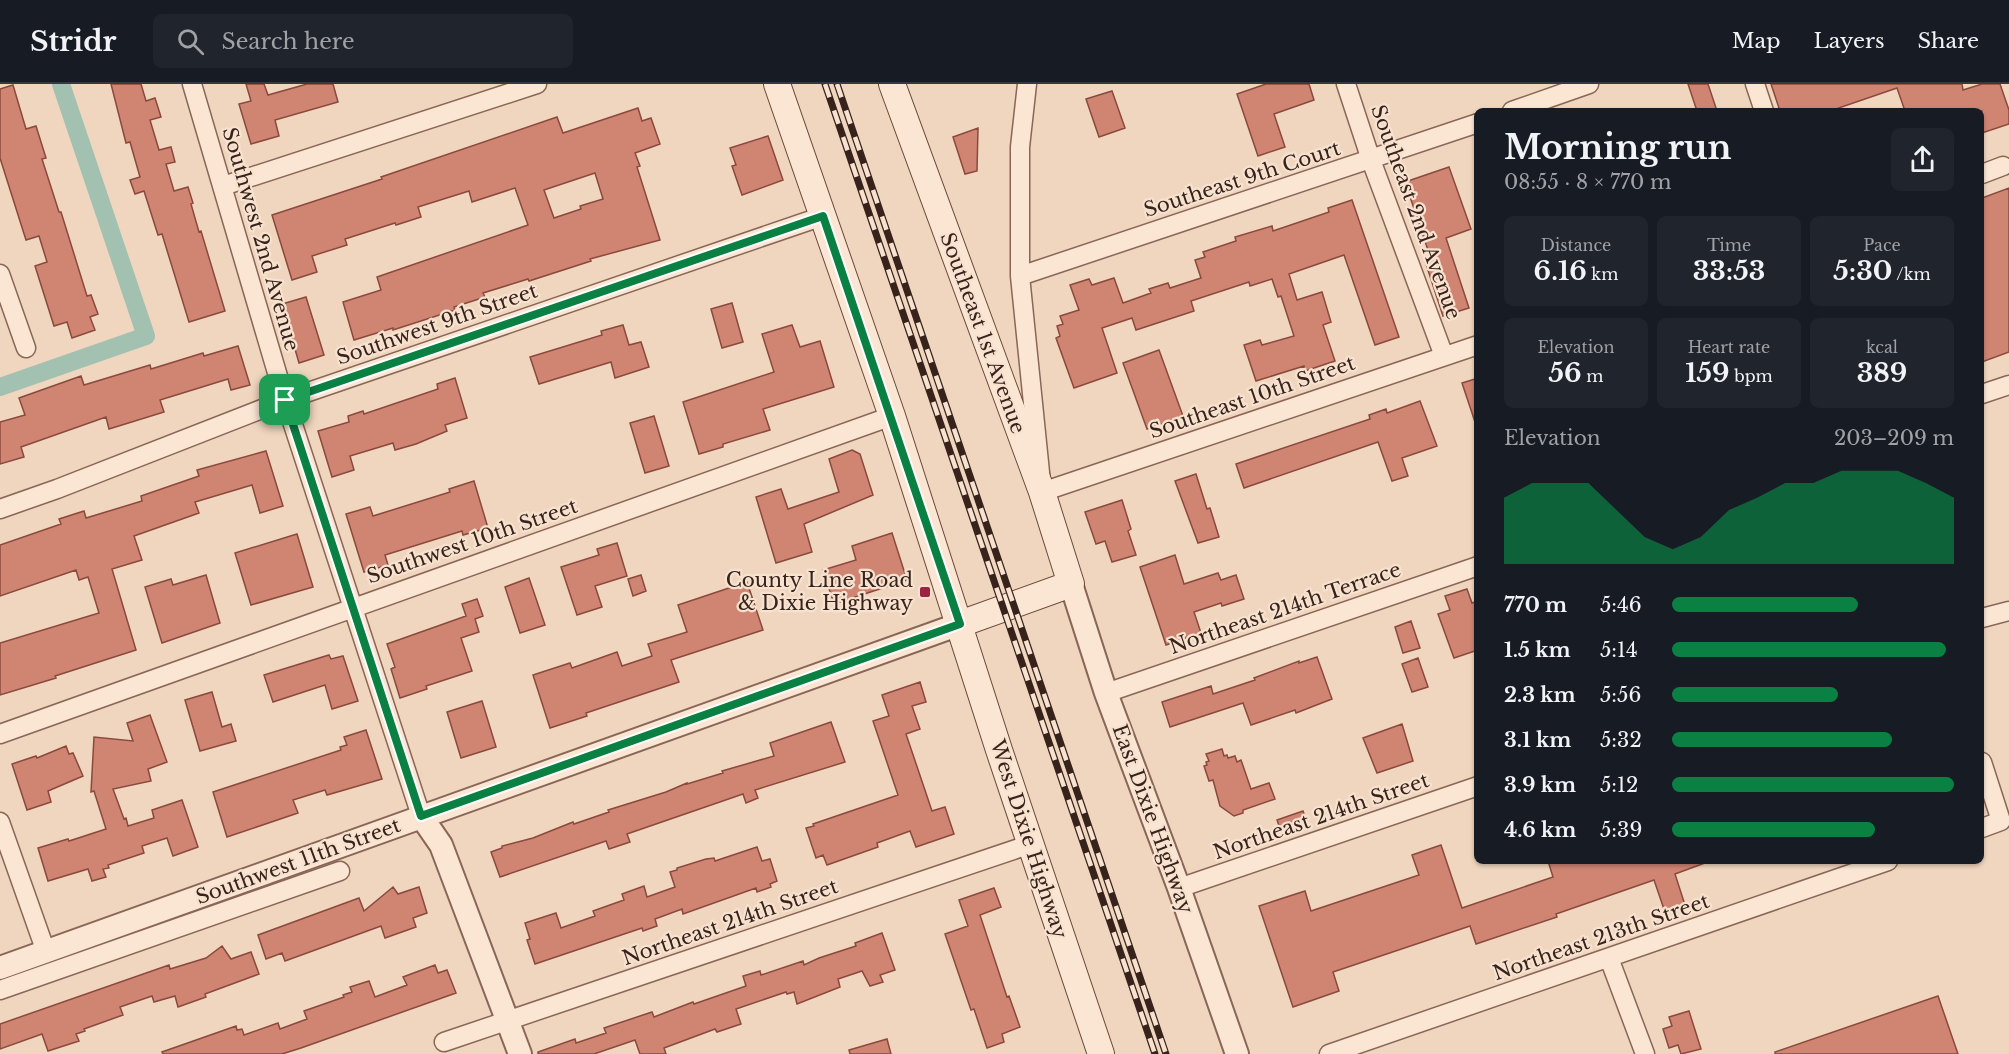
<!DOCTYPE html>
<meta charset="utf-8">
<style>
:root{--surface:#171b24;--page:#20242c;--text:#f1f3f6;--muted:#9ea1a6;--line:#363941;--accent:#0b8043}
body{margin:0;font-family:"Libre Baskerville",serif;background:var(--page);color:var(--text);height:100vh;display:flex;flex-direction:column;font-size:22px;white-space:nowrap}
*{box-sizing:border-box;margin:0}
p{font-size:20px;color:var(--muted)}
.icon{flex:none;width:33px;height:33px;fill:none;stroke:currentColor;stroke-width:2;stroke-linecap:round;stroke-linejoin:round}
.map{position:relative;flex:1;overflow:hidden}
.side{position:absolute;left:1474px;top:24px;width:510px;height:756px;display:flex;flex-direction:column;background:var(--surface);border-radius:9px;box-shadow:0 2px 4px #0004}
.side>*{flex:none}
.pin{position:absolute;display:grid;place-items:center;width:51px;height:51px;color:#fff;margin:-26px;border-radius:12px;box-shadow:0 3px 9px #0006}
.round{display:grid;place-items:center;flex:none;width:63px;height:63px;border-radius:9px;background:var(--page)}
.headline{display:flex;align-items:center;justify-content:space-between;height:102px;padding:0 30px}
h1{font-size:33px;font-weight:700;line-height:45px}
.stats{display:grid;grid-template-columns:repeat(3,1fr);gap:9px;height:102px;padding:6px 30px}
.stats div{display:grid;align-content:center;border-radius:9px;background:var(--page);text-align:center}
.stats b{font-size:26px;font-weight:700}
.stats small{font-size:16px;font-weight:400}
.stats p{font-size:16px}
.chart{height:168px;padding:12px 30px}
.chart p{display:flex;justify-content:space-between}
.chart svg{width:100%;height:108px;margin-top:6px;fill:var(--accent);opacity:.7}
ul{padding:0 30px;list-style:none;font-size:20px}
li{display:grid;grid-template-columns:96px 72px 1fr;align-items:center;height:45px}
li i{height:15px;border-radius:8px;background:var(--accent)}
header{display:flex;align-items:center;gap:36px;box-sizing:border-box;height:84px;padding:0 30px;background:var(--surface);border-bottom:2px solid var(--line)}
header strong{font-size:28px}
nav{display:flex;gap:33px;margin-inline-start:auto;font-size:21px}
.search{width:420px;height:54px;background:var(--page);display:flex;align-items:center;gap:15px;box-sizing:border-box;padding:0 21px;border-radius:9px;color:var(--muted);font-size:22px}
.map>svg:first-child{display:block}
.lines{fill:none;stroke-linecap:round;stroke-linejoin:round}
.canal{stroke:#a3c1b1;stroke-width:18}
.building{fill:#d08573;stroke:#8a493c;stroke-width:1.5;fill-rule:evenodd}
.minor-casing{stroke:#896657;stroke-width:21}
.tertiary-casing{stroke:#896657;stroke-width:26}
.secondary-casing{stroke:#6b483a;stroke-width:28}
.minor{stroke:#fae6d3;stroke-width:18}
.tertiary{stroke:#fae6d3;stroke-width:22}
.secondary{stroke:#fae6d3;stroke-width:26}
.rail-casing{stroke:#38231c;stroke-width:7}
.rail{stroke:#f7e2cf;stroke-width:4.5;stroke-dasharray:14;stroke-linecap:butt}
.route-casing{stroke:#fff;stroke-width:12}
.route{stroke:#0b8043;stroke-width:8}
.poi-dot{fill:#9b2440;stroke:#f7e2cf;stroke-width:2}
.labels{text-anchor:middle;stroke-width:4.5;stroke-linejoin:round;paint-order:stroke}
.street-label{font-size:20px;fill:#38231c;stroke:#f7e2cf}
.poi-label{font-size:20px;fill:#38231c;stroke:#f7e2cf;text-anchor:end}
</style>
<header>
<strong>Stridr</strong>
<div class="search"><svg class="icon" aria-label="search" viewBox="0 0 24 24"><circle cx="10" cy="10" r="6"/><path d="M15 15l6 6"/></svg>Search here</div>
<nav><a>Map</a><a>Layers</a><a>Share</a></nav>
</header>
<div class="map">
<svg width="2009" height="970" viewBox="0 0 2009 970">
<rect width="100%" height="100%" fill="#f0d6bf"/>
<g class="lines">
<path class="canal" d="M0,303L146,252L61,0"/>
</g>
<path class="building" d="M111,0H141L146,17L155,14L161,33L150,36L159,66L171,63L175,78L166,80L174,107L188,103L193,119L191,120L199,148L201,147L225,227L189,238L162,150L158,151L144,107L135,110L130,96L140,93L130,58L126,59Z
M246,0H264L268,11L307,0H333L338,18L275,36L279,52L251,60L239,20L251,17Z
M1266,0H1309L1314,16L1274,30L1285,63L1258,72L1237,10Z
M1688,0H1708L1717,27H1697Z
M1771,0H1962L1963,6L1982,0H2000L2009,26V40L1982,49V27H1905L1897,4L1830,27H1780Z
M13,1L26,45L36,42L46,74L42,75L59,128H61L87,212L91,211L98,230L90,233L95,246L72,254L67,238L54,242L35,182L47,178L39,152L26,156L0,74V5Z
M1112,7L1125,44L1099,53L1086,15Z
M638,24L642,37L651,34L660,60L635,69L640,82L637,83L660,156L590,175L591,177L529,197L528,195L483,209L485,213L454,223L455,226L393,246V244L354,256L343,218L381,206L377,193L528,141L515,104L472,118L469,107L418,123L421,133L396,141L395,139L345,155L347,161L312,172L317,188L292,196L272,131L382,95L381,93L557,33L563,49ZM595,89L603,115L580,122L581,125L554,134L544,106Z
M978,44L977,87L965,90L953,53Z
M768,52L783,96L742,111L732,82L736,81L730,64Z
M1449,83L1471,145L1446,154L1469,224L1443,232L1425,177L1431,175L1405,98Z
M2009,104V268L1982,278V114Z
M1352,116L1399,253L1375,261L1344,171L1289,190L1297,216L1322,208L1331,238L1323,241L1335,277L1305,287L1304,282L1256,297L1244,261L1260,256L1262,261L1294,252L1281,212L1278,213L1272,195L1250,202L1249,198L1191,217L1194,227L1136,246L1132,234L1102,244L1117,289L1074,304L1056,254L1060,252L1057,242L1063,240L1060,232L1079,226L1070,201L1089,195L1092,201L1114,194L1123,219L1151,209L1149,205L1168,199L1170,204L1201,194L1195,176L1205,173L1203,168L1236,157L1235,153L1272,142L1273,147L1329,128L1328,124Z
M306,213L324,271L299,279L282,220Z
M732,219L743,258L722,264L711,225Z
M623,241L629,261L641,258L649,283L615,294L611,278L539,300L530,273L602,251L601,247Z
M792,241L800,263L820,257L834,303L763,325L770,346L723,360V363L699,370L683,318L774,288L762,250Z
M238,262L250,301L231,306L228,295L160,316L164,328L109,345L106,333L21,363L24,373L0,380V338L25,331L19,314L81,292L84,301L150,281L151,285L203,269L204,272Z
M1159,266L1183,332L1147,345L1123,279Z
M455,294L467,334L445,341L447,347L416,360L395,366L393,359L350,372L354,386L332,393L318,347L349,338L348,332L363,327L364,330L438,305L437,300Z
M1478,294V337L1475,338L1462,299Z
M1420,317L1437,362L1402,374L1408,392L1392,397L1378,358L1244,404L1236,380L1370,335L1369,331L1386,325L1387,329Z
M654,332L669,382L645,389L630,339Z
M852,366L860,370L873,411L804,440L812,468L776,479L756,413L781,405L788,425L839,408L829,375Z
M266,367L283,422L260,429L252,401L195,418L199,429L134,452L142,476L112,485L136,566L55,592L56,594L0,611V559L99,529L88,493L79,496L76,486L0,512V461L61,440L59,435L84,427L86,434L142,417L141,412L199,392L197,386Z
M1196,390L1207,425L1210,424L1219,453L1198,459L1175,397Z
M474,397L488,444L463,451L462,447L385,471L388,481L364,488L346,430L370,423L373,432L450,408L449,405Z
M1122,416L1131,445L1128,447L1136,471L1112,478L1105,457L1096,460L1085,428Z
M892,449L907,496L834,520L823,486L856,476L852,462Z
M297,450L313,503L251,521L235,469Z
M617,459L627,492L595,502L602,523L577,531L561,483L599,471L597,465Z
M1175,471L1184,500L1218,489L1221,496L1236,491L1244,515L1222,522L1221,519L1194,528L1201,549L1166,561L1140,483Z
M206,491L220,539L162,559L145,503L171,495L173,501Z
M641,491L646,507L633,512L628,495Z
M529,494L545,541L520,549L505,503Z
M747,498L763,546L671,576L679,598L586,629L587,632L550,644L533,591L570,579L572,584L617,568L622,582L652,572L648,560L687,548L678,521Z
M1467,505L1472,519L1478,517V566L1454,574L1438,530L1450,526L1445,512Z
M477,515L483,532L475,535L479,548L461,554L472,587L426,602L427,605L400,614L391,585L395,583L387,560L466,532L462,520Z
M1411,537L1420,564L1403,569L1395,543Z
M329,571L331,575L343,572L358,617L332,625L325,601L273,618L264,591Z
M1317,573L1332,615L1296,629L1295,626L1251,641L1243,619L1170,643L1162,618L1211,602L1213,610L1255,596L1254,594L1299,577V579Z
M1418,574L1428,603L1412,608L1402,580Z
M920,598L926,618L912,622L920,645L906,650L932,727L945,723L954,750L916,763L910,747L877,759L878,763L827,781L823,771L816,774L806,744L814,742L813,740L898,711L873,637L889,632L882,611Z
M212,608L222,643L231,640L236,657L200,667L185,616Z
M482,617L496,663L461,674L447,628Z
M150,631L167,678L148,685L151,697L113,705L124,735L126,734L128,742L154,734L152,726L182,716L198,763L173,772L167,754L142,762L144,769L108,781L109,784L103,785L106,793L92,797L88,785L48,797L38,764L68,755L69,757L106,745L94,707L91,708L94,653L133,657L127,639Z
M831,638L845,678L755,706L758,714L746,719L743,710L627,750L630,758L609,765L606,757L500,793L491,768L502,764V762L533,754L573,738L574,740L609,728L608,726L666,708L687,699V700L723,689L722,687L774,672L770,659Z
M1402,640L1413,677L1377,689L1363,654Z
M366,646L382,695L327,711L325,706L293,716L298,729L227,753L213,708L341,666L340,663L347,661L344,653Z
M66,662L69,670L73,669L83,692L48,707L51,718L27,726L12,680L36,672L37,674Z
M1222,665L1224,672L1227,671L1228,674L1235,672L1237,678L1241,676L1251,705L1269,699L1275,715L1243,726V729L1234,732L1220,722L1213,696L1209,697L1204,682L1207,681L1206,678L1209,677L1206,670Z
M1303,727L1308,741L1282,750L1277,736Z
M1441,761L1462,824L1553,793L1548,777H1705V779L1675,790L1685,821L1665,828L1654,796L1556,830L1557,833L1476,860L1470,842L1333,888L1339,907L1293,923L1259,822L1305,807L1311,827L1419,791L1412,771Z
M757,763L762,777L770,775L777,797L770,800L771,803L757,808L756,804L683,830L682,825L655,835L657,842L643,847L642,844L535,880L527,856L530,855L525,839L556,829L561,844L595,832L593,827L624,816L622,810L644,802L647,813L675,803L670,788L677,786V784L706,775L714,774L715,777Z
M393,803L398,810L419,803L427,829L413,834L416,843L385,854L381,842L285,877L282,869L266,875L258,851L359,814L364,827Z
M994,804L1001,823L980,831L1007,913L1009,912L1020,943L1002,950L1004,958L987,964L974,925L971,926L945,850L968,842L959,816Z
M882,849L895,886L880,891L883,898L870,902L862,887L838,895L840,903L797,920L794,908L787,910L786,908L736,925L741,940L717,948L715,945L664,964L666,970H640L635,956L594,970H538V968L575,955L576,959L606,949L604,944L652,928L654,933L693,918L694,920L746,902L743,892L760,887L761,891L803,877L804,881L819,874L856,862L855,859Z
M222,862L231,875L251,868L259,890L205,910L206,913L178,923L175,912L154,918L152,912L120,923L123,931L84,945L85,947L76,950L79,957L48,967L42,950L0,965V940L169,881L170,885L206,874Z
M435,881L438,889L447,886L456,909L301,964L282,970H163L162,968L236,942L237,946L242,945L244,951L278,939L280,945L307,935L304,927L344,913L343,911L352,908L350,903L369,897L375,913L407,901L403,893Z
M1938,912L1958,970H1775V968Z
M1689,927L1701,965L1681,970L1678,961L1669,964L1663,945L1672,942L1669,933Z
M887,955L891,970H850L849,966Z"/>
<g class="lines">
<defs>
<path id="minor" d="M192,0L285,316L421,732
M1027,0L1020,63V192L1042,408L1478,261
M1346,0L1371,76L1444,272
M1755,0L1764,27
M1512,27L1589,0
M1982,90L2003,82
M223,102L537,0
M0,190L26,264
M1020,192L1478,39
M1982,310L2009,301
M0,425L57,405L285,316L823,132
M1982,534L2009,527
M1106,609L1478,482
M0,650L892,332
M1982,678L2001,737L1982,744
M0,738L46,868
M1179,804L1478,702
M1609,874L1645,970
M0,906L340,787
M444,958L1031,760
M1329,970L1888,777"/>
<path id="tertiary" d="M1071,500L1106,609L1179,804L1237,970
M421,732L441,761L520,970
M0,884L960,540"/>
<path id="secondary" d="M777,0L892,332L999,666L1101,970
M892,0L1042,408L1071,500L960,540"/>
</defs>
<use href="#minor" class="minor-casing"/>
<use href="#tertiary" class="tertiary-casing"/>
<use href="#secondary" class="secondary-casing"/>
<use href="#minor" class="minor"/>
<use href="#tertiary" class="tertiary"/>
<use href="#secondary" class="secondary"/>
<defs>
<path id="rail" d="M825,0L1155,970
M837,0L1166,970"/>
</defs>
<use href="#rail" class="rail-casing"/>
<use href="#rail" class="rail"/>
</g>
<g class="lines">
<defs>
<path id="route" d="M823,132L960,540L421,732L285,316Z"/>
</defs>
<use href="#route" class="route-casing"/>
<use href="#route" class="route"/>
</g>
<rect class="poi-dot" x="919" y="502" width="12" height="12" rx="3"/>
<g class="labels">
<g class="street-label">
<text transform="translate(1242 95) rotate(-18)" y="7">Southeast 9th Court</text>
<text transform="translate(1416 128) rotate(70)" y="7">Southeast 2nd Avenue</text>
<text transform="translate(261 155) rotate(74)" y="7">Southwest 2nd Avenue</text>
<text transform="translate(437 240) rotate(-19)" y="7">Southwest 9th Street</text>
<text transform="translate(983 249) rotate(70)" y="7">Southeast 1st Avenue</text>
<text transform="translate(1252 313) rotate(-19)" y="7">Southeast 10th Street</text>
<text transform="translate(472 457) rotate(-19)" y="7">Southwest 10th Street</text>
<text transform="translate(1285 524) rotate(-19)" y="7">Northeast 214th Terrace</text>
<text transform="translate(1321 732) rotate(-19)" y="7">Northeast 214th Street</text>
<text transform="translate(1153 735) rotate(70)" y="7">East Dixie Highway</text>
<text transform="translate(1029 755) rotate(72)" y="7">West Dixie Highway</text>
<text transform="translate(298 777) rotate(-20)" y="7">Southwest 11th Street</text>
<text transform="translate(730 838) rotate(-19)" y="7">Northeast 214th Street</text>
<text transform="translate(1601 853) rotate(-19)" y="7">Northeast 213th Street</text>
</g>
<g class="poi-label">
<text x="913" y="503">County Line Road<tspan x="913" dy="23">&amp; Dixie Highway</tspan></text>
</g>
</g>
</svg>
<div class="pin" style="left:285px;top:316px;background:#1e9e55"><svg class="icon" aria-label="arrive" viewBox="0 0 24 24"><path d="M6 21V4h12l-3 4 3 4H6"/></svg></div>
<section class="side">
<div class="headline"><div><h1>Morning run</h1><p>08:55 · 8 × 770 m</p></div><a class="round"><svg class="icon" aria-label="share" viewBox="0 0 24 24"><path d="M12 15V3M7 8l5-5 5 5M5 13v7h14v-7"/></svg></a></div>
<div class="stats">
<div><p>Distance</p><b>6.16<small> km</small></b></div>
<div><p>Time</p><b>33:53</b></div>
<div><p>Pace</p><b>5:30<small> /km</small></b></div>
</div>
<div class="stats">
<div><p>Elevation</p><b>56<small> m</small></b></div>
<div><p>Heart rate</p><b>159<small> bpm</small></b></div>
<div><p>kcal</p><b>389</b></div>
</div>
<div class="chart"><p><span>Elevation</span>203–209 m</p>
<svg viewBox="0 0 160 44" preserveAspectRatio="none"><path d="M0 44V17L10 11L20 11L30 11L40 22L50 33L60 38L70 33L80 22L90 17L100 11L110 11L120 6L130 6L140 6L150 11L160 17V44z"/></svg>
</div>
<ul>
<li><b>770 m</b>5:46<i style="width:66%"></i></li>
<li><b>1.5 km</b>5:14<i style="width:97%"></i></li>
<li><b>2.3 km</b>5:56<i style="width:59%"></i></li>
<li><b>3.1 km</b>5:32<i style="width:78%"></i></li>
<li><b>3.9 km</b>5:12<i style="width:100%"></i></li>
<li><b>4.6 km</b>5:39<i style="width:72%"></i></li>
</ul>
</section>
</div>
